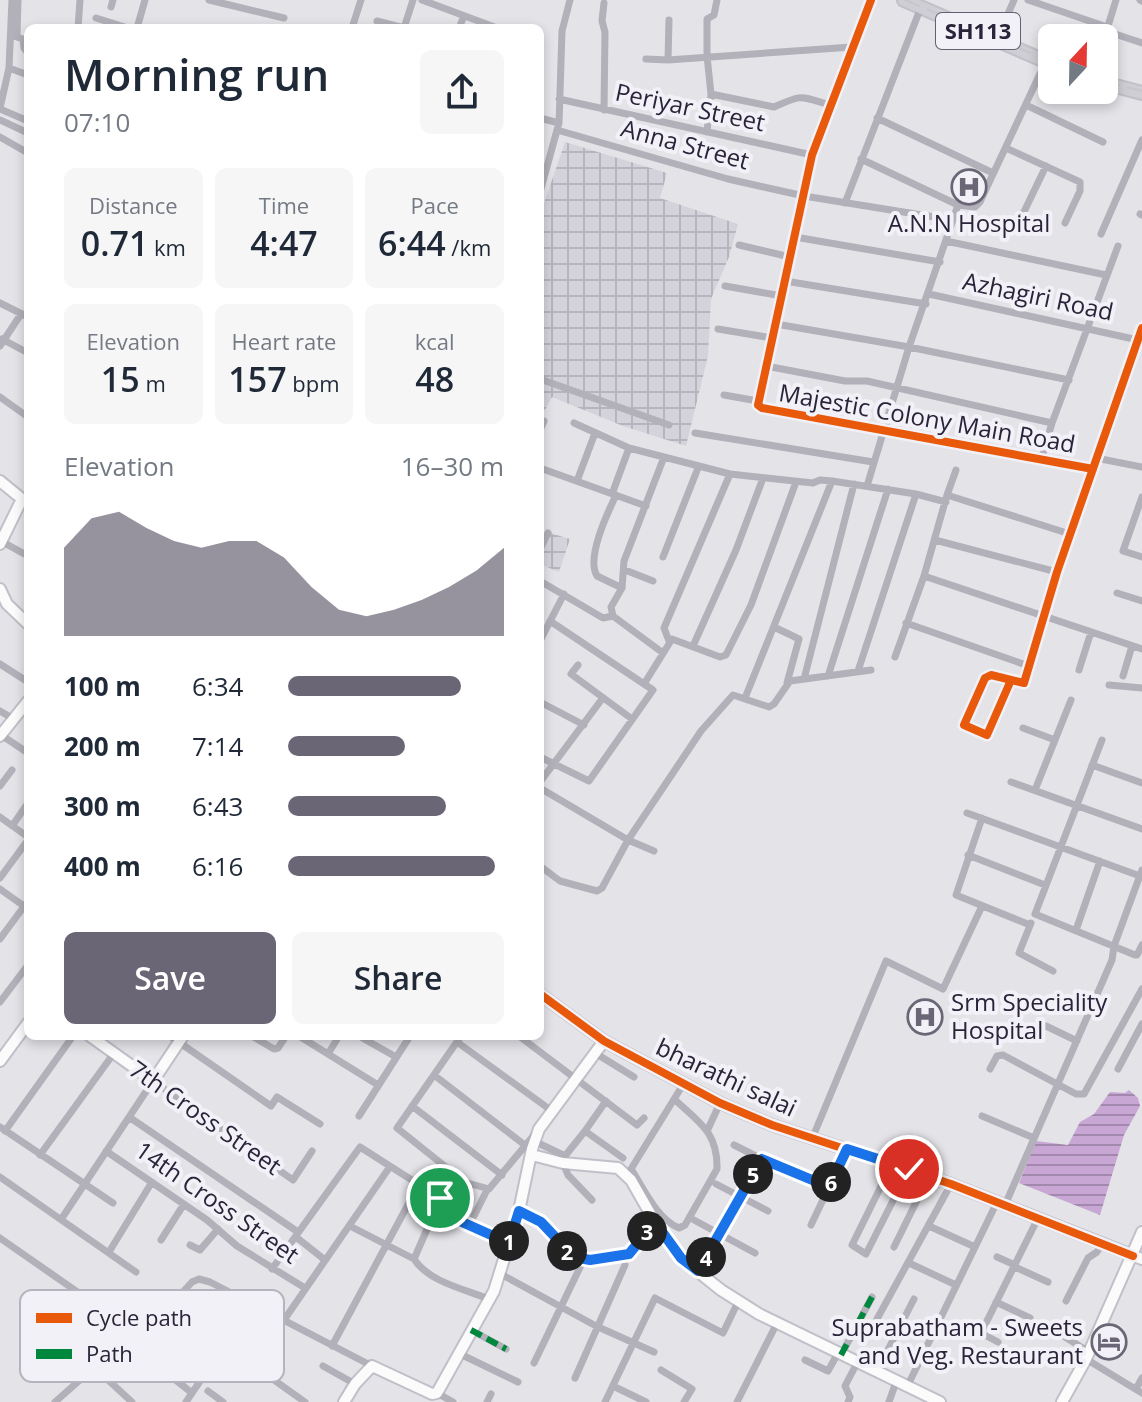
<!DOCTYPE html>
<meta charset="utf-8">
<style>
:root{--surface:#fff;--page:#f6f6f7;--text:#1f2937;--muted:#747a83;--accent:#6b6676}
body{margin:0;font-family:"Open Sans",sans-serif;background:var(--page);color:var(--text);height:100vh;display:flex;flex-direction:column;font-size:30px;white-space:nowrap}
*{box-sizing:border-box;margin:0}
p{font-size:26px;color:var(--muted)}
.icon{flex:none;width:44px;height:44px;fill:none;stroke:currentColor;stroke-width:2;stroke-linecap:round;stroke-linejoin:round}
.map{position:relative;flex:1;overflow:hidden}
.details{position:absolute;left:24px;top:24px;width:520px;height:1016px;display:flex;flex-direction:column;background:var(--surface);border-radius:12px;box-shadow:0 4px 12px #0003}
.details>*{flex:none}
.needle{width:52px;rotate:22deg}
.buttons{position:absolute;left:1038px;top:24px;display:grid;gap:16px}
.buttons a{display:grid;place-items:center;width:80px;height:80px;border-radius:12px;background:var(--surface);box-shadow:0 4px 12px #0003;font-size:40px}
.pin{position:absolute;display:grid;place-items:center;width:68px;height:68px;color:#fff;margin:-34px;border:4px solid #fff;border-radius:50%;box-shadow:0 2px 8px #0007}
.km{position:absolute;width:40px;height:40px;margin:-20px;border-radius:50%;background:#222;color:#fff;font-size:22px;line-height:40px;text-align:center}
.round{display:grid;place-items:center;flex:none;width:84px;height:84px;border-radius:12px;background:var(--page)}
.overview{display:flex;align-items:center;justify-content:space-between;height:136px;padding:0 40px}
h1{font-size:44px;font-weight:600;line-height:60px}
.figures{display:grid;grid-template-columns:repeat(3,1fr);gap:12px;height:136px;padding:8px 40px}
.figures div{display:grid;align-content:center;border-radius:12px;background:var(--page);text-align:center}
.figures b{font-size:34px;font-weight:600}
.figures small{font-size:22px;font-weight:400}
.figures p{font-size:22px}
.chart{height:224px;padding:16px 40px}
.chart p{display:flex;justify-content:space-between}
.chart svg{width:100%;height:144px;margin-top:8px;fill:var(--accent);opacity:.7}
.cta{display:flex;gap:16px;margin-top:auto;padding:16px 40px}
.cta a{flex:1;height:92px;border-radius:12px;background:var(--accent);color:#fff;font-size:32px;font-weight:600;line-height:92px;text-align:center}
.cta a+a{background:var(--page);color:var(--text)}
ul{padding:0 40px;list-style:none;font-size:26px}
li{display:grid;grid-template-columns:128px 96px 1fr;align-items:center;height:60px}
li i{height:20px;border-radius:10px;background:var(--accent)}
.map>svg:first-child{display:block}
.industrial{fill:url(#industrial-grid)}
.water{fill:url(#water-rules)}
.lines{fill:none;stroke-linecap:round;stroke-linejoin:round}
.secondary-casing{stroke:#c1bfc8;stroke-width:14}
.primary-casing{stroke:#c2c0c8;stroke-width:16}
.street{stroke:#b2b0b8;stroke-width:7}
.secondary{stroke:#fbfbfc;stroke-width:10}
.primary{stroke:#cfced4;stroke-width:12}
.rail{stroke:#c7c6ca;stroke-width:2;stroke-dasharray:16 8;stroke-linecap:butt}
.quiet{stroke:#00873e;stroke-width:6;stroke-dasharray:12 6;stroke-linecap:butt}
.cycleway-casing{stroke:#f2f1f7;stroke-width:13}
.cycleway{stroke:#e8590c;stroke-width:8}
.route-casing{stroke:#fff;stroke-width:16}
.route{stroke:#1a73e8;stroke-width:10}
.labels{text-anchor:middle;stroke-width:8;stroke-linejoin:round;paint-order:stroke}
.shield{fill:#f2f1f7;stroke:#666172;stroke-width:2}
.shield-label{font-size:22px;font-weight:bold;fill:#2a2339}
.street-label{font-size:24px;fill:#2a2339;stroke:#f2f1f7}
.poi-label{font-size:24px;fill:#2a2339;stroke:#f2f1f7}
.key{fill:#f2f1f7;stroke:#b6b3be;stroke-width:2}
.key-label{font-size:22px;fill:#2a2339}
</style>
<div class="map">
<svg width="1142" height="1402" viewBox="0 0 1142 1402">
<defs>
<pattern id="industrial-grid" width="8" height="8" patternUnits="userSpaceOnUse" patternTransform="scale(2)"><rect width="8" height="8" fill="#d4d3db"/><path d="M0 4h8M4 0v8" fill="none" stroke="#b6b5bd"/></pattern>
<pattern id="water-rules" width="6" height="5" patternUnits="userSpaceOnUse" patternTransform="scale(2)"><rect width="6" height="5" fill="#c8a7d4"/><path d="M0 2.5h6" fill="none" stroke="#a388ad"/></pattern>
</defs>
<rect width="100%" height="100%" fill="#e3e3e8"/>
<path class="industrial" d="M565,142L667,173L660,198L738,224L729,257L711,299L708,356L686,446L623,426L552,397L540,419V215Z
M540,530L570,539L559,572L540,564Z"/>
<path class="water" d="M1129,1090L1138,1098L1140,1106L1124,1135L1100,1215L1019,1183L1036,1141L1068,1145L1080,1122L1094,1114L1110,1092L1125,1093Z"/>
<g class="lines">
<defs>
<path id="secondary" d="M0,481L22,499L0,544
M0,589L7,604L28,624
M0,736L28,701
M540,994L604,1041L720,1103L772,1125L951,1184L1142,1259
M90,1036L153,1081L183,1036
M0,1061L28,1023
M532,1155L563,1163L618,1168L631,1180L655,1222L681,1258L721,1290L759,1314L940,1402
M344,1402L355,1384L372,1366L432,1394L437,1393L494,1291L519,1211L532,1149L539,1129L604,1041
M1062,1402L1086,1359L1142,1232"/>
<path id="primary" d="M904,0L1052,64
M1104,83L1142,93"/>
</defs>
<use href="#secondary" class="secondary-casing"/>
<use href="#primary" class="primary-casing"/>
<path class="street" d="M209,0L284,18
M422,0L497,28
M871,0L812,155L758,405L762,408L1093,469
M1028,0L1107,27
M1140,0L1142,1
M111,7L113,0
M96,18L128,28
M377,21L404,28
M78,28L80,0
M137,28L145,0
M352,28L361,0
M404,28L413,0
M459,28L464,16
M1106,31L1142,43
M14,36L23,39L24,48L28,53
M17,36L18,0
M997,39L1014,0
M1104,39L1116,0
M646,59L668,60L852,47
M668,60L669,20
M9,68L28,75
M711,94L774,107C803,94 799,96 830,105
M559,99L812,155
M1026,105L1103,142
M0,108L9,68L12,0
M0,109L28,121
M604,110L605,32L602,21L604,3
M540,118L559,123
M877,118L993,173
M0,120L28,133
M557,130L728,179L804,196L953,220
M707,132L711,94L707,56V19L714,15L717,0
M0,137L28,153
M1006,148L1080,182V191L1065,223
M861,159L958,205L975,207L980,202L1046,61
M540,192L559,123L562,31L570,0
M845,203L921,7
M1140,214L1142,215
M1021,218L1046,166
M1101,234L1142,140
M795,237L940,262
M946,241L1106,275
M739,245L790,257
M785,281L926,304
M725,286L782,296
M929,294L1138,340
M0,303L28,317
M776,324L909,347L1069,380
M718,329L772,338
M2,339L28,353
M0,346L21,314
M766,366L845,381H867L1052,423
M540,379L669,425
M724,395L758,401
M0,397L28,417
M574,423L629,448L664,457
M540,430L544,421
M695,433L873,462
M1096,458L1142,467
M1041,460L1052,423L1118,246
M540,468L646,506
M577,481L595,433
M867,486L909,347L958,205
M612,494L629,448
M616,495C607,514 586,558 597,576L622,588
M947,495L956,470
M1142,497L1123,551L1142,557
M935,540L1057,572
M1,541L28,556
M540,549L548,533
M663,557L698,468
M625,570L653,581
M924,576L1142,649
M540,581L603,618L613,616
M1117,593L1142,601
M613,616L611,607L622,588L624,561L664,457L730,474L813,483L820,480L832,481L916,494L946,502
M613,616L663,653
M906,623L1029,666
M774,627L799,639L787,683
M540,641L564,594
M669,641L664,628L730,474
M693,646L736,550L763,478
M895,657L924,576L947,495L1070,534
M0,664L28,682
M578,665L571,674L632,719
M1079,670L1091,632
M858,671L916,494
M828,676L888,489
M1123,676L1132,646
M804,679L854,484
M1011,680L987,735L964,725L985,678L991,675L1024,683L1057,572L1142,328
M644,684L672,639L720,657L726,655L751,605L796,482
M1109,685L1142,688
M745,698L832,481
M540,702L584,725
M0,711L15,720
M1023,728L1055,740
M1,735L28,753
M1102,740L1035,914L1135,955H1137L1142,945
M540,757L589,781L653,690L550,621
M1092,765L1142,783
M540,782L602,699
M1011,782L1142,829
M0,786L12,770
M540,788L628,840L701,731L733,695L769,707L774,704L790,681L871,670
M1035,790L1071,700
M967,813L1140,876
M0,817L28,837
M982,818L956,895L1030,925
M12,826L28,803
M968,855L1045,885
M540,866L560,881L597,891L602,888L628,840L654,851
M0,878L28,840
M0,889L28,909
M1031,923L1019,953L1053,971
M1076,930L1100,861
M0,939L28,901
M0,1002L28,965
M1046,1026L1077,1041
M170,1036L271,1106L277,1097L320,1124
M252,1036L274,1049L278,1048L286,1036
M299,1036L378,1085
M359,1036L396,1057
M519,1036L637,1125L644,1118
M457,1042L552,1111
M595,1053L634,1077
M328,1054L339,1036
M990,1069L997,1056L1003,1055L1076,1094H1084L1142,989
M1118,1069L1142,1024
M434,1075L526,1146
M674,1099C699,1122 718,1132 717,1169L685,1225L679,1228C657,1219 644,1189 631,1169L684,1083
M412,1106L502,1175
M359,1116L410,1036
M982,1116L1034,1138
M129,1117L298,1232
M0,1127L113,1203
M708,1129L720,1103
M5,1131L73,1036
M585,1131L606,1101
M812,1139L886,961L943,989L982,906
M534,1141L565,1156L585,1131L623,1158
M734,1145L762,1159
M106,1151L207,1220L237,1246L305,1288
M40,1155L114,1053
M563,1163L568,1175L592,1200
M892,1164L852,1245L866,1254L909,1169
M0,1177L136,1272
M450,1178L489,1189L535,1134
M716,1184L768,1211
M1005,1205L1112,960L1114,946L1142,870
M435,1210L509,1243
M519,1211L541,1222L574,1257L590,1260L629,1254L655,1222
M62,1218L153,1081L293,1180L312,1151
M694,1220L755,1253
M811,1225L829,1187
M350,1226L414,1259C429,1282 464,1289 489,1299
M469,1226L487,1190
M929,1226L975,1247
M296,1237L325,1260
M0,1238L132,1330H148L192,1282L199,1279L210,1282L372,1366
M161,1240L184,1204
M190,1245L200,1250L218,1229
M894,1247L929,1176
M109,1252L152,1182
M997,1257L1015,1265
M414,1259L452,1172L397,1128L461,1036
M909,1263L956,1285
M1015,1267L1048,1282
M272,1269L360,1147L440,1198
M698,1271L762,1159L829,1187L847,1149
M499,1273L596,1326L654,1352
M1066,1301L1088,1258L1097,1252L1102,1244
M996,1302L1030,1318
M877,1319L951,1184
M284,1320L389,1168
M1049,1327L1089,1352
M471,1330L506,1349
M998,1342L981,1333L1037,1220
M332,1346L418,1186
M236,1353L305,1402
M458,1353L518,1382
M841,1355L872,1297
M1086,1359L1142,1393
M805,1360L828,1371L838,1353
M534,1363L584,1259
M158,1366L208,1306
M323,1366L355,1384
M94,1367L132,1402
M661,1370L692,1389L684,1402
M876,1373L914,1299
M575,1378L625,1265
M613,1386L646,1402
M907,1387L997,1202
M1136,1389L1142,1378
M208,1391L223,1402
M192,1393L239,1324L238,1321L221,1309
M437,1393L453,1402
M55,1402L125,1340L192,1393L186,1402
M487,1402L491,1394
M605,1402L655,1298L723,1333L738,1302
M737,1402L777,1323
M848,1402L850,1397L845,1386L857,1363
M889,1402L896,1382"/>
<use href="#secondary" class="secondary"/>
<use href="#primary" class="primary"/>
<path class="rail" d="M905,0L1052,62
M1104,81L1142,91"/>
<path class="quiet" d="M471,1330L506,1349
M841,1355L872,1297"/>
<defs>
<path id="cycleway" d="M871,0L812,155L758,405L762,408L1093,469
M1011,680L987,735L964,725L985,678L991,675L1024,683L1057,572L1142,328
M540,994L604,1041L720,1103L772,1125L951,1184L1133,1256"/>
</defs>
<use href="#cycleway" class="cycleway-casing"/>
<use href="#cycleway" class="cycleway"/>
</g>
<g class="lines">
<defs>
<path id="route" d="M440,1198L435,1210L509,1243L519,1211L541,1222L574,1257L590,1260L629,1254L655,1222L681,1258L698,1271L762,1159L829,1187L847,1149L909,1169"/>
</defs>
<use href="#route" class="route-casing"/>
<use href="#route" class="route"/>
</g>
<defs>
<symbol id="hospital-ring" viewBox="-11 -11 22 22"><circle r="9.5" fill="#f2f1f7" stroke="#6b6676" stroke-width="1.5"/><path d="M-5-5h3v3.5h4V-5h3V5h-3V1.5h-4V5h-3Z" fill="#6b6676"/></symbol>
<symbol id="hotel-ring" viewBox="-11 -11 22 22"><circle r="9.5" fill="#f2f1f7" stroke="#6b6676" stroke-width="1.5"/><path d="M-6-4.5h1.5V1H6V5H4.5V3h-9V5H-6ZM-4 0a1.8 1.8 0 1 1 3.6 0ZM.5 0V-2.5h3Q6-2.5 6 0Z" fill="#6b6676"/></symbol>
</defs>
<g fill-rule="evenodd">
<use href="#hospital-ring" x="949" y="167" width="40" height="40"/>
<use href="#hospital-ring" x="905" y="997" width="40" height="40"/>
<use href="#hotel-ring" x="1089" y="1322" width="40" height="40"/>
</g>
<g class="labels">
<rect class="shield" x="936" y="13" width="84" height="36" rx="6"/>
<g class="shield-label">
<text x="978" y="39">SH113</text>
</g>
<g class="street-label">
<text transform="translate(690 108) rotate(12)" y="8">Periyar Street</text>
<text transform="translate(685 145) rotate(15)" y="8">Anna Street</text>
<text transform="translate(1038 297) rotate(12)" y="8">Azhagiri Road</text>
<text transform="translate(927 419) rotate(10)" y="8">Majestic Colony Main Road</text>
<text transform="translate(726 1078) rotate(25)" y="8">bharathi salai</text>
<text transform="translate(205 1118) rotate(35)" y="8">7th Cross Street</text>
<text transform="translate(217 1203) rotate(35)" y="8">14th Cross Street</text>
</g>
<g class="poi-label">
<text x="969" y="232">A.N.N Hospital</text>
<text x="951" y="1011" text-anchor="start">Srm Speciality<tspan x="951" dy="28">Hospital</tspan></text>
<text x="1083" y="1336" text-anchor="end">Suprabatham - Sweets<tspan x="1083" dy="28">and Veg. Restaurant</tspan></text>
</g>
</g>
<rect x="20" y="1290" width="264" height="92" rx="12" class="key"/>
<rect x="36" y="1313" width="36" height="10" fill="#e8590c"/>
<rect x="36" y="1349" width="36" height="10" fill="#00873e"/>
<g class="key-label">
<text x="86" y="1326">Cycle path</text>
<text x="86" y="1362">Path</text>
</g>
</svg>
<div class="buttons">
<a><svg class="needle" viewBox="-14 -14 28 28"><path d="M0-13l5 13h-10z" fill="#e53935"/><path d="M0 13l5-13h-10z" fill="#747a83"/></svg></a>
</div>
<div class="pin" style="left:440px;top:1198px;background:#1e9e55"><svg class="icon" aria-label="arrive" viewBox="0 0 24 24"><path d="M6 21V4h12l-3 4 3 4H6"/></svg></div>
<div class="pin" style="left:909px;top:1169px;background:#d93025"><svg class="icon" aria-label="check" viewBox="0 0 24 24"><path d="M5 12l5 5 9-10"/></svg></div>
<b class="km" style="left:509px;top:1241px">1</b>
<b class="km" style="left:567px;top:1251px">2</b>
<b class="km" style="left:647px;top:1231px">3</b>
<b class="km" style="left:706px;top:1257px">4</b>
<b class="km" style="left:753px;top:1174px">5</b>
<b class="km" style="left:831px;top:1182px">6</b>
<section class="details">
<div class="overview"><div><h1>Morning run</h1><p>07:10</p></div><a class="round"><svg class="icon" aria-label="share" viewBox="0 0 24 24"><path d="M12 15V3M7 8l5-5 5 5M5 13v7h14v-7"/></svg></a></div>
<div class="figures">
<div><p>Distance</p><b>0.71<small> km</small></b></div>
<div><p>Time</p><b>4:47</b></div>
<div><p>Pace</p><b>6:44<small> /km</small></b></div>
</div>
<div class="figures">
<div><p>Elevation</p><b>15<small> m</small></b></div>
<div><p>Heart rate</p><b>157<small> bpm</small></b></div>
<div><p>kcal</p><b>48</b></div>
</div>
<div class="chart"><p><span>Elevation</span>16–30 m</p>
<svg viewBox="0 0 160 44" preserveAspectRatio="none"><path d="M0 44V17L10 8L20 6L30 11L40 15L50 17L60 15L70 15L80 20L90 29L100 36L110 38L120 36L130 33L140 29L150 24L160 17V44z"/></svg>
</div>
<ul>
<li><b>100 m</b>6:34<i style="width:80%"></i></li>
<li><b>200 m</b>7:14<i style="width:54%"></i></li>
<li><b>300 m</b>6:43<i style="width:73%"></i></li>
<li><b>400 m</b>6:16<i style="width:96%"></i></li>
</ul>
<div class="cta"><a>Save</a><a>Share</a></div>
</section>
</div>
